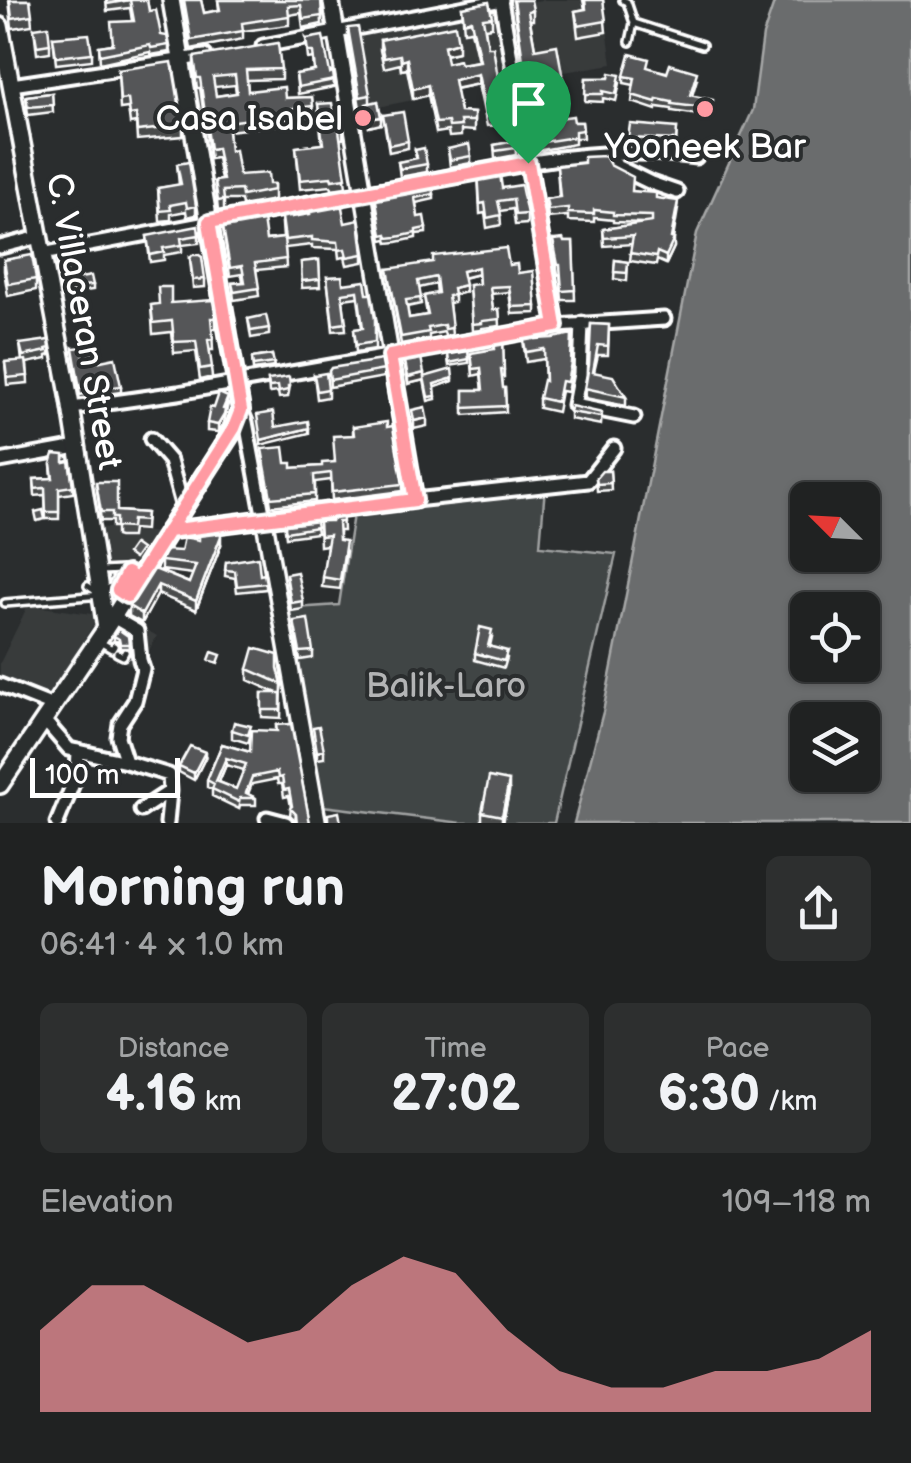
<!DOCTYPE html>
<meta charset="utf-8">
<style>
:root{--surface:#202222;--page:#2d2f2f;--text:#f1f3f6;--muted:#a2a4a5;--line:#3d3f40;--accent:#ff9aa2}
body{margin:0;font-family:"Balsamiq Sans",sans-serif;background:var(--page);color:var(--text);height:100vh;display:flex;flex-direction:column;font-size:38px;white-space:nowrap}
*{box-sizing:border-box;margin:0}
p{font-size:32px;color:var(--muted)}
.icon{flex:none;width:55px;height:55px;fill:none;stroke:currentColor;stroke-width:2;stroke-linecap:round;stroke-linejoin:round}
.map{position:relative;height:823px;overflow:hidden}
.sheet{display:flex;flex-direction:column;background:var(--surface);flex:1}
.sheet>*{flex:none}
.needle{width:65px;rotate:294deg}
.controls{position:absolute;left:790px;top:482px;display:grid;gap:20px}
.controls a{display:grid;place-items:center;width:90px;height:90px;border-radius:15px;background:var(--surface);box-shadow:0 2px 8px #0004,0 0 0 2px var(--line);font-size:50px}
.scale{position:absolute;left:30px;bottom:25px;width:150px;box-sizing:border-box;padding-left:10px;border:5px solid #fff;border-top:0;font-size:28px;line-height:35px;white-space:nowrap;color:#fff;-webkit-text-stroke:8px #2a2d2e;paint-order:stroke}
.pin{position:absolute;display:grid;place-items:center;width:85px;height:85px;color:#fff;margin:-102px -42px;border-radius:50% 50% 50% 0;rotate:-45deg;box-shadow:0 0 10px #0007}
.pin .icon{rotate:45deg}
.round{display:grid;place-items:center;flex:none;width:105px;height:105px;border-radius:15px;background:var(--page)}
.summary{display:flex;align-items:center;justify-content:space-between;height:170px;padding:0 40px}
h1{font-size:55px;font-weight:800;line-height:75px}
.stats{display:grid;grid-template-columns:repeat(3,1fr);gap:15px;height:170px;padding:10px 40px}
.stats div{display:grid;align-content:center;border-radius:15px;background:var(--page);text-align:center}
.stats b{font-size:50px;font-weight:800}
.stats small{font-size:28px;font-weight:400}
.stats p{font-size:28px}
.chart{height:280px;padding:20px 40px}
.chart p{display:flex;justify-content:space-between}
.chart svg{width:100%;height:180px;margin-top:10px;fill:var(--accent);opacity:.7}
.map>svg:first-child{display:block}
.built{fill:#373a3b}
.green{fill:#414445;stroke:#a0a2a2;stroke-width:2.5}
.water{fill:#6a6c6d;stroke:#a6a7a7;stroke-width:2.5;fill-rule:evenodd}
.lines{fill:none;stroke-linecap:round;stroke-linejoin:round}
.service-casing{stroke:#fff;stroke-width:12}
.minor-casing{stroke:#fff;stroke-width:19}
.tertiary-casing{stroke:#fff;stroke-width:21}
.secondary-casing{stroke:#fff;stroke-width:22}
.service{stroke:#2a2d2e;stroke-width:5}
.minor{stroke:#2a2d2e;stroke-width:11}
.tertiary{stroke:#2a2d2e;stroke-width:14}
.secondary{stroke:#2a2d2e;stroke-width:15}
.wall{fill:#494b4c;stroke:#fff;stroke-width:2.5;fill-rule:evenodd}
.shaded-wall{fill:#3c3d3e;stroke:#fff;stroke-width:2.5}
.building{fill:#555758;stroke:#fff;stroke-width:2.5;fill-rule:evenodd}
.route-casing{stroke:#fff;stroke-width:20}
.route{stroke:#ff9aa2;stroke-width:12}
.poi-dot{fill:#ff9aa2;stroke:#2a2d2e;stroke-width:4}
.labels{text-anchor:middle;stroke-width:8;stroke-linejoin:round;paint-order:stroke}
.poi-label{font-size:35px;fill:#fff;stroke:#2a2d2e;text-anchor:end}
.street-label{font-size:35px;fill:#fff;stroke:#2a2d2e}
.park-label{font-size:35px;fill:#b3b4b5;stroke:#2a2d2e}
</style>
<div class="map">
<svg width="911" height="823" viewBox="0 0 911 823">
<rect width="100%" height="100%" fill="#2a2d2e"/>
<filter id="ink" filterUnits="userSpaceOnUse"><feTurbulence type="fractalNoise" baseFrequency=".01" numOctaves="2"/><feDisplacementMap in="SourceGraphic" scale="20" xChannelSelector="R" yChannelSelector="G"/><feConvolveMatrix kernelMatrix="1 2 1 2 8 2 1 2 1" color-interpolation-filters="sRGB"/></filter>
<g filter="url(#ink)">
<path class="built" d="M541,0H603L612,64L518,80L506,6Z
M495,8L507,81L354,112L341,37Z
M97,527L161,533L109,609Z
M28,605L99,615L49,697L0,679V663Z
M118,613L157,636L138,670L99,647Z"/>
<path class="green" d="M545,487L540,546L616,554L554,823H462L315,805L280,609L339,605L354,508Z"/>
<path class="water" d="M775,0H911V823H574L603,712L697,233L753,110L763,35ZM808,500H862V555H808ZM808,610H862V665H808ZM808,720H862V775H808Z"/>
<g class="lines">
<defs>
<path id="service" d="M623,0L627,2L634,23L630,42
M634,23L702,45
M101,571L121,570L112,587L103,589
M124,594L118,591L127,573L133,577
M5,603L101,595L88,586
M100,642L112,649L114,646
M117,653L123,656L125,652"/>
<path id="minor" d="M501,0L557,326
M263,46L502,0
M12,85L205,56
M612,154L616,166L651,183L677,192
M0,247L39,237
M42,254C162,231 282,208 402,186C498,168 598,143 696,157
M582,323L580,374L574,405L634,417
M72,408L178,393L557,326L664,319
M241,410L246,422L264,519
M151,439L170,461L183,508
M0,461L77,447
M415,500L588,481L614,448
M113,617L137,631L140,660L143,669L135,701L120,724L118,737L126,762
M0,685L53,706
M44,720L69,749L126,762L169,775L170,791L167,823
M141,810L170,791
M267,818L286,823
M57,823L77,774L78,751"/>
<path id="tertiary" d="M264,519L318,823
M168,531L415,500L331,0"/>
<path id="secondary" d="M0,26L70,400L106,628
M0,785L106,628L234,429L241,410L171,0"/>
</defs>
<use href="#service" class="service-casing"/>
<use href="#minor" class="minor-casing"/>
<use href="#tertiary" class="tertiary-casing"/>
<use href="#secondary" class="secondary-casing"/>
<use href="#service" class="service"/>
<use href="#minor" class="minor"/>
<use href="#tertiary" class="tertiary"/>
<use href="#secondary" class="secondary"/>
</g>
<path class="wall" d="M9,0H30L32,25L12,28Z
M106,0H147L149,11L161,35L169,45V52L151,55L150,52L100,63L99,46L112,44L132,21L130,8L107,11Z
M182,0H201L204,13L219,10L218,0H321L322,24L303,28L301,13L289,15V25L243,31V39L191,49Z
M513,0L533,10V20H530L535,49L563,79V89L537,94L539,107L551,119L574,122H582L583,138H575V144L536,151L527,99V92L532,91L529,76L524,77Z
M583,0H603L606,32L578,37L575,11L585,9Z
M462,7L492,17V27L485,28L488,47L507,109L501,110L502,125L487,126L478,84L455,89L460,112L474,113V131L461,130V136L449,137L448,131L436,133L428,95L413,99L407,69L401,70L400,64L384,68L380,50V40L458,52L445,55L447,63L460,64L478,61L471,30L464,31Z
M34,28L50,44V52L37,54Z
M348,28L370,95V103L381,124L369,127L366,107L360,108L348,39Z
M53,37L92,53V60L56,64Z
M306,39L330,73L333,72L334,87L298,94L296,74L314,71L313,58L308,59Z
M194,57L281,69V79L247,80L248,91L285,98L312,97L313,116L287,119V124L228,131L230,151L239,175L269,184H274V200L242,206L241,200H224V210L218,211L215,181L221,180L217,158L210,159L200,88H197L194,67ZM235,85L236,93L216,96L214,87Z
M648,68L697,79L692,96L713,107L712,117L672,111V109L657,107L656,110L632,102L634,85L624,83V76Z
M118,70L183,126V136L137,140L136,123L130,124L128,108L120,109Z
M586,78H609L620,83L616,101L603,98V102L585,101Z
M52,93L53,112L28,115L26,96Z
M318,104L343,130V139H340L346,187L332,189L331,186L300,189L296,147L322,144Z
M383,115L408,141V148L389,152Z
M677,128L676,146L628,144V138Z
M515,141L516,155L495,159L494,145Z
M448,149L471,156V163L450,167Z
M415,150L427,164V172L400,177L398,162L416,159Z
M177,164L196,206V215L187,217L186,211L171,214V220L160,221L158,188L179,185Z
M610,165L633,191L656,198L678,209L673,239L674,247L666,264L657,260L656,265L630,261L632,244L604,246L603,229L644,223L613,222V220L594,218V222L568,221V216L548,218L546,199L559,197L557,166Z
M478,171L502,188L527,214V224L515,225L513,209L500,211L501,225L487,228L485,213L480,214Z
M434,194V199L416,203L418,217L426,228V233L416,234V238L397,242L388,243L387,239L382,240L375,195Z
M308,205L345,223L363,254V262L347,265L345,257L339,258L338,249L312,248V245L285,248L286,267L256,270L259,296L234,300L232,283L243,282L242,274L230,276L222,221L235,223L266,240L283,238L281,210L292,217L308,214Z
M199,235V243L182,245V252L164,255V260L150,262L147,236Z
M553,240L564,242H573L575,300H562L560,274L558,275Z
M56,259L68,278L70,280L93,285V290L62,294Z
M190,259L205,279V287L193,288Z
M4,260L36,279V290L8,296L4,271Z
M319,260L320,287L302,288L301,262Z
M615,260L628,262L627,281L614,279Z
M509,265L518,273L536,306V313L512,314L509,292L491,294L493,310L499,309L500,326L482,328V330L472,331L469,285L479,284L478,274L463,278L465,292L454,295V302L449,303L452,335L445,336L444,332L429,335V339L401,344L388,269ZM436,284L437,293L424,296L427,315L409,318L407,307L421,304L419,288Z
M327,277L367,294L375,319V349L356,352L354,329L362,328L358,297L343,299L346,330L333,331Z
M171,303L216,318V328L212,329L213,350H209L212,377L200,380L196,351L174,353L172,332L153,334L151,305Z
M248,319L269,328V335L251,338Z
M591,324L609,325L608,355H598L594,372L626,397V406L585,398L589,365Z
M522,332L536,339L571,373L567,392L561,391L557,412L539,408V398L545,381L544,359L526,362Z
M503,339L504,377H502L503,388H505L506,412L464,415V390H483L481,374L473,376L471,353L494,349V340Z
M20,344L50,348V355L47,356V359L27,363L28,383L7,385L5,362L22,361Z
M73,348L84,357L96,362L121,386V392L107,394L106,381L90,383V393L80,395Z
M468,351L469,363L449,366L448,358Z
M272,355L274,367L253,370L252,358Z
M404,356L424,377L453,381L435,387L436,399L428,401L424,380L408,384L404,363Z
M384,370V377L330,387L329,371Z
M314,375L328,389V397L317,399Z
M268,380L290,386L288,397L279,398L278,392L269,393Z
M228,404L224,423L218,432L207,431V423L214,408Z
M570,412L602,413L601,425L570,419Z
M353,427L403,484V491L332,500L331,480L315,482V501L271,506L262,449L292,468L322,466L334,462L353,435Z
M64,462L73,486V493L59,495V519H46L45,495L35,496L34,479L52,478L51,464Z
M610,471L611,490L597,491L596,478Z
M96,482L117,511L146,513L145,530L132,529L131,537H119L116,536V527H112V521H101Z
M342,510L343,531H339V540L346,551L340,589L322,587L327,545L320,546L319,521H331Z
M315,518L317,533L286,537L284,522Z
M221,545L196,610L158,594L142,623L129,616V606L152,568L189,583L193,574L161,570V561L181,551Z
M226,562L260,575L266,583V589L237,592L235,578L225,576Z
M286,574L303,601V609L291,611Z
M294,621L313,651V658L300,660Z
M114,636H128L129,648H120L119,642L114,640Z
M492,637L490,646L507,658L504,668L475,660V653Z
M248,669L278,670L282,684L281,718L262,717V693H277L248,680Z
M291,724L296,821L290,815L291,807L289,796L284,797L282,784H278L277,779L252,784L248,794L256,798V805H240L239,809L212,796V789L207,787V780L222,744L250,752L251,734L248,743L232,738V730L251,732L276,731V725ZM226,765L244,770L236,789L219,782Z
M205,758L194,780L179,772V766Z
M509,792L503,823H482V812Z"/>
<path class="shaded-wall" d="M458,42V52L444,55V46Z
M407,59V69L401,70V61Z
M478,74V84L454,89V80Z
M428,85V95L413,99V89Z
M507,99V109L501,110V100Z
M381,117V124L369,127V119Z
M678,201L672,243L674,239V247L666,264V256L671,238Z
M478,267V274L462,278V271Z
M465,285V292L453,295V288Z
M424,373V380L408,384V377Z
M453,378V381L434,388V384Z
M228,397L224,423L218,432V425Z
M427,418V426L414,429V421Z
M309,428V433L261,445V440Z
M221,536V545L196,610V601Z
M158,585V594L142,623V614Z
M324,750V758L317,759V752Z
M205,752V758L194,780V773Z
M226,758V765L216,788V781Z
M509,781V792L502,823V816Z"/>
<path class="building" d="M10,0H30L32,15L12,18Z
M107,0H147L149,11L156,10L161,35L167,36L169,45L151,48L150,45L100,55L99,46L113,44L111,22L134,21L130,0L107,4Z
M184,0H201L204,13L220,10L218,0H321L322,16L303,19L301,5L288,6L289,16L242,23L243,31L191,40Z
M514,0H531L533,10L528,11L535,49L557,45L563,79L532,85L529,66L524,67Z
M585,0H603L606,21L578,26L575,11L586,9Z
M489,2L492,17L483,18L488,47H493L498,77L504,76L507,90V99L501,100L502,115L487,116L478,74L454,80L460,112L474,113V121H460L461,126L449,127L448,122L436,123L428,85L413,89L407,59L401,61L400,55L384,58L380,40L455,25L458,42L444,46L447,63L459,60L460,64L480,61L471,20L464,22L462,7Z
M48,26L50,44L37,46L34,28Z
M358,27L370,95L360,97L348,28Z
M89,34L92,53L56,57L53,37Z
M323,36L330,73L333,72L334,80L298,87L296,74L315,71L313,52H308L306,39Z
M278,43L281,69L246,70L248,91L284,87L285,98L312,97L313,106L286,109L287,114L227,122L230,151L235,150L239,175L268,173L269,184H274V190L242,196L241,190L223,191L224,200L218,201L215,181L223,180L217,148L210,149L200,78H197L194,57ZM235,75L237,93L216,96L213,77Z
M630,54L649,59L647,67L667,73L670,64L697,72L690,95L713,100L712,109L672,104V102L657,99L656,102L632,95L635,78L624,76Z
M172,62L183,126L137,131L136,114L130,115L128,99L120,100L118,70Z
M610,73L620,75L616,94L603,91V94H585L586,78H609Z
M536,90L539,107L550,106L551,119L573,116L574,122H582L583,130L575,131V137L536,143L527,92Z
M52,93L53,105L28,107L26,96Z
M378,101L381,117L369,119L366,104Z
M332,103L335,122L342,121L343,130H339L346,178L332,180L331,177L300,180L296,147L323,144L318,104Z
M403,112L408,141L389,145L383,115Z
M630,124L677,128L676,140L628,138Z
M515,141L516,148L495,151L494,145Z
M469,144L471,156L450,160L448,149Z
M424,148L427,164L400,169L398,162L417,158L415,150Z
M605,156L610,165L633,177L632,191L656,193V198L678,201L671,238L674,239L666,256L657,252L656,257L630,253L633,236L604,238L603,229L652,222V216L613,215V212L594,210V214L568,213V208L548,210L546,199L560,197L557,166L584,163V157Z
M189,162L196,206L187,208L186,202L170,205L171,210L160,211L158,188L181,184L177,164Z
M499,167L502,188L521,185L527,214L515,215L513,199L498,201L501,215L487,218L485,203L480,204L478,171Z
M433,187L434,194L415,198L418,217L424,216L426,228L416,230V233L397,237L388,238L387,234L382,235L375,195Z
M341,202L345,223L359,220L363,254L347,257L345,249L339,250L338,242L312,240V237L285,240L281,210L290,208L292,217L310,214L308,205Z
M235,219V223L263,219L266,240L284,238L286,259L255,263L259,288L234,292L232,283L245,282L242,266L230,268L222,221Z
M198,226L199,235L181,238L182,245L163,248L164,252L150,255L147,236Z
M563,239L564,242H573L575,290L562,291L560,265H558L553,240Z
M506,248L509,265L517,264L518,273L533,271L536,306L512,307L509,286L490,287L493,310L499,309L500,319L482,321V323L472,324L469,285L479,284L478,267L462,271L465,285L453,288L454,295L448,296L452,328L445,329L444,325L428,328L429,332L401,337L388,269L433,262V256ZM436,277L438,293L424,296L428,315L409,318L406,300L421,298L418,281Z
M32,255L36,279L8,284L4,260Z
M192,255H199L202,257L205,279L193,280L190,259Z
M64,258L68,278L70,280L91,276L93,285L62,288L56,259Z
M319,260L320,279L302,281L301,262Z
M615,260L628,262L627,273L614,272Z
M342,276L343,284L365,281L367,294H371L375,319V342L356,345L354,329L363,328L358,291L342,293L346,323L333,325L327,277Z
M158,287H171V303L213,300L216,318H211L213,339L208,340L212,367L200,369L196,341L174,342L172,321L153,323L151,305L159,304Z
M266,315L269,328L251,331L248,319Z
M591,324L609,325L608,346L598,345L593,372L613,376L626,397L585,388L589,365Z
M534,330L536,339L553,338L572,334L571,363L567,382L561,381L557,402L539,398L543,380L545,381L544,349L526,352L522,332Z
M503,339L504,370H501L503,388H505L506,406L464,408V390H483L481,368L473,369L471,353L495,349L494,340Z
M49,340L50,348L46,349L47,351L23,356L20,344Z
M83,347L84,357L94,354L96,362L115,358L121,386L107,388L106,375L89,377L90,388L80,389L73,348Z
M468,351L469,359L449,363L448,354Z
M420,352L424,373L408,377L404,356Z
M272,355L274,363L253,366L252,358Z
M26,360L28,376L7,378L5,362Z
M382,360L384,370L330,380L329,371L331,368Z
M452,369L453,378L434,384L436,396L428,397L424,377Z
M326,373L328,389L317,391L314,375Z
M289,377L290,386H288V390L279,392L278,386L269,387L268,380Z
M219,393L228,397L223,409L225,410L224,415L218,425L207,423L210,407L214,408Z
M571,406L602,413L601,417L570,412Z
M425,407L427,418L414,421L412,410Z
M273,412L275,427L308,421L309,428L261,440L257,415Z
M387,422V427L393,426L403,484L332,492L331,473L314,475L315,494L271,498L262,449L284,447L286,463H292V468L322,466V463L335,462L333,436L354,435L353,427Z
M54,454L64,455V462L69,461L73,486L59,488V512H46L45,488L35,489L34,479L53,478L51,464Z
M602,471H610L611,483L597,484L596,478Z
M96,482H117V511L146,513L145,521L132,520L131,528L116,527V518H112V512H101Z
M43,510L45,519L37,521L35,512Z
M342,510L343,522H338L339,540L346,541L340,580L322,577L329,535L320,536L319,521H331V512Z
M315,518L317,527L286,532L284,522Z
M220,530L221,536L196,601L158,585L142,614L129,606L152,568L189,583L196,565L161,561L164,550L181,551L184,537L199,540V532Z
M134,544L141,549L134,559L127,554Z
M258,557L260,575L264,574L266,583L237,586L235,571L225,570L226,562Z
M297,572L303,601L291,603L286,574Z
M308,619L313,651L300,652L294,621Z
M480,627L492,630L488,646L507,651L504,661L475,653Z
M118,629L128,636L129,644H120L119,639L114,636Z
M254,648L278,655V668L282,684L248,669Z
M212,652L221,655L218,663L209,660Z
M262,693H281V710H262Z
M234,722L251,726L248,735L232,730Z
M291,724L310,823H297L296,814L290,808L292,806L289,789L284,790L282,777L278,778L277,772L252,777L246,793L256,798H240L239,802L212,789L214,784L207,780L222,744L250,752L251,730L277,731L276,725ZM226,758L246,764L236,789L216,781Z
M319,726L324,750L317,752L313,727Z
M190,746L205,752L194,773L179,766Z
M489,777L509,781L502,816L482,812Z
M339,812L341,823H325L328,821V814Z"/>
</g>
<g class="lines" filter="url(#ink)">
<defs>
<path id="route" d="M528,163L209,222L241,410L234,428C198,484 163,540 127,596L118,590L127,573L137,580L168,531L415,500L390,356L556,326L528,163"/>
</defs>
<use href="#route" class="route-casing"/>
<use href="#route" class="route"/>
</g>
<g class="poi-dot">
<circle cx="705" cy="109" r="10"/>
<circle cx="363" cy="118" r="10"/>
</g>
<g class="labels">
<g class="poi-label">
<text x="343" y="130">Casa Isabel</text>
<text x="705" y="158" text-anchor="middle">Yooneek Bar</text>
</g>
<g class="street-label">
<text transform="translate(85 321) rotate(80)" y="12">C. Villaceran Street</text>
</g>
<g class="park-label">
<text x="446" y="697">Balik-Laro</text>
</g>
</g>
</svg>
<div class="controls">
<a><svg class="needle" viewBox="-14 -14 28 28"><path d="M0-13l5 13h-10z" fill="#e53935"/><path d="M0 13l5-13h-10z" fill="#a2a4a5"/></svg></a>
<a><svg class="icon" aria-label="locate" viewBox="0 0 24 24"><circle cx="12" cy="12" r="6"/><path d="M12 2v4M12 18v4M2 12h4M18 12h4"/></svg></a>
<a><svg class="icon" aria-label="layers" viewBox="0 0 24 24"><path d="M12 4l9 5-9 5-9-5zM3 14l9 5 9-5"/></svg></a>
</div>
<div class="scale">100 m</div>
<div class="pin" style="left:528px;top:163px;background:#1e9e55"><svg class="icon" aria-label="arrive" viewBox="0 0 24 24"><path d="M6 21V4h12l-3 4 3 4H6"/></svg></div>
</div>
<section class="sheet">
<div class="summary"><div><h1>Morning run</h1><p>06:41 · 4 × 1.0 km</p></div><a class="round"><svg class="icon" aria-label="share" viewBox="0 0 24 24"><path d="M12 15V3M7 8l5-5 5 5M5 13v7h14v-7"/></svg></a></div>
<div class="stats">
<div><p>Distance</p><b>4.16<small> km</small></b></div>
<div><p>Time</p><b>27:02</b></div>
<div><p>Pace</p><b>6:30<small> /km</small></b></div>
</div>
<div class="chart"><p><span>Elevation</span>109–118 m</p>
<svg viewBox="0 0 160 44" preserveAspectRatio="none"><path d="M0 44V24L10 13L20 13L30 20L40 27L50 24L60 13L70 6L80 10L90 24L100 34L110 38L120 38L130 34L140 34L150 31L160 24V44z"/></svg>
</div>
</section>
